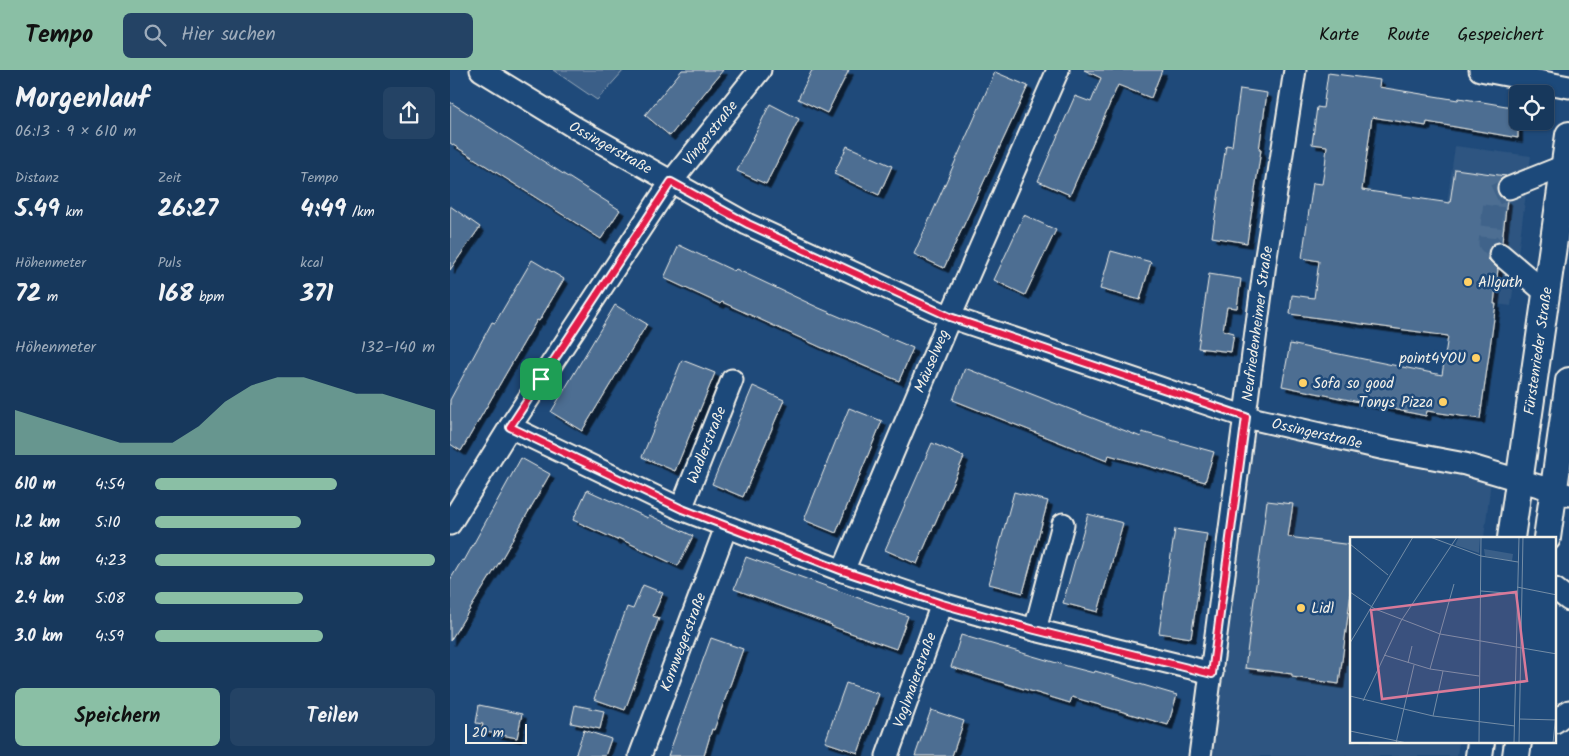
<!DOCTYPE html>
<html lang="de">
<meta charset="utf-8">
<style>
:root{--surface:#17385c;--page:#244365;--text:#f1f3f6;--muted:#9eacbb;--line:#365272;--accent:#8abfa5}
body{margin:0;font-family:Kalam,sans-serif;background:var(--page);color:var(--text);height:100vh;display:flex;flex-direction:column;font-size:19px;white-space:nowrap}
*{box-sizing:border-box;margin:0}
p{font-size:16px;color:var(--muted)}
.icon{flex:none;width:28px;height:28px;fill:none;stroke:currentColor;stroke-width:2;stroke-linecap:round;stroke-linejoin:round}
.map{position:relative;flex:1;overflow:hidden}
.details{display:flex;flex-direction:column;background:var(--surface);width:450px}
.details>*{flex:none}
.controls{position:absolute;left:1059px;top:15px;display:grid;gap:10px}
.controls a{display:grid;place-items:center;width:45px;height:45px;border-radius:8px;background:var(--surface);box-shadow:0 1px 4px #0004,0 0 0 1px var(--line);font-size:25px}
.scale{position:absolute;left:15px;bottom:12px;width:62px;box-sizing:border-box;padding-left:5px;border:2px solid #f4f1e8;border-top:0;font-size:14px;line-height:18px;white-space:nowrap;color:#f4f1e8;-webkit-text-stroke:4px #1f4a7a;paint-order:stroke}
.pin{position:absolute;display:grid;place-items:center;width:42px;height:42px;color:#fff;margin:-21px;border-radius:10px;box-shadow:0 2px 8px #0006}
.round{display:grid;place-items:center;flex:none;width:52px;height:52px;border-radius:8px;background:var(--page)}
.summary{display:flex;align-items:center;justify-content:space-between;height:85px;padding:0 15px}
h1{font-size:28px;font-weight:600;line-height:38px}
.metrics{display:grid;grid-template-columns:repeat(3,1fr);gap:8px;height:85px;padding:5px 15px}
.metrics div{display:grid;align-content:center}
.metrics b{font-size:25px;font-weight:600}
.metrics small{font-size:14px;font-weight:400}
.metrics p{font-size:14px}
.chart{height:140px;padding:10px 15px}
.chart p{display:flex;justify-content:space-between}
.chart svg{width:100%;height:90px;margin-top:5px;fill:var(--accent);opacity:.7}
.cta{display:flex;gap:10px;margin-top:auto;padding:10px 15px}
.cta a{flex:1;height:58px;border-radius:8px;background:var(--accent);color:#111;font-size:20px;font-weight:600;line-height:58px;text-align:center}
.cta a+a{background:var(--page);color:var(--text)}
ul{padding:0 15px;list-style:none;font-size:16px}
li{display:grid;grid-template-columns:80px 60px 1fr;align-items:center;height:38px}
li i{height:12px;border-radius:6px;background:var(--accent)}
header{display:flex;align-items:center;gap:30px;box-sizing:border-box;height:70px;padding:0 25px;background:var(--accent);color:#111}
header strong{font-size:24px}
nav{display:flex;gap:28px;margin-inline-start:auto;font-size:18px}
.search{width:350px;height:45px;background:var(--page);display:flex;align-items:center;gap:12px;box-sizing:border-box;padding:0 18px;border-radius:8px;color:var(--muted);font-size:19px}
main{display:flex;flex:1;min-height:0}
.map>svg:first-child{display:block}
.built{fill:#2d5581}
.green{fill:#3a5f88;stroke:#97a8b8}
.building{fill:#4d6e92;stroke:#f4f1e8;filter:url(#shadow)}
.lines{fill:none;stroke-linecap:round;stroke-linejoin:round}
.minor-tunnel{stroke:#3f638a;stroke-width:21;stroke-dasharray:21 11;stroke-linecap:butt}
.minor-casing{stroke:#f4f1e8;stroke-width:25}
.major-casing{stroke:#f4f1e8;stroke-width:30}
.minor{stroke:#1f4a7a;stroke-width:21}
.major{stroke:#1f4a7a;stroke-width:26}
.route-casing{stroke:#fff;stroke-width:10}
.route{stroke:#e11d48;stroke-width:6}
.poi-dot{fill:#ffd166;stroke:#1f4a7a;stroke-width:2}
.labels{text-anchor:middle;stroke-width:5;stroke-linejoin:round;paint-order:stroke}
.street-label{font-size:15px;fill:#f4f1e8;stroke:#1f4a7a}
.poi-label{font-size:15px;fill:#f4f1e8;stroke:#1f4a7a;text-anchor:start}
.inset-road{fill:none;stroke:#748da6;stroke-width:1}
.view{fill:#d87a9a;fill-opacity:0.15;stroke:#d87a9a;stroke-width:2.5}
.inset-edge{fill:none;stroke:#f4f1e8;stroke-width:2.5}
</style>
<header>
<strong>Tempo</strong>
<div class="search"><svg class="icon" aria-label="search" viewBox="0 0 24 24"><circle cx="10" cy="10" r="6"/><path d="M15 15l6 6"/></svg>Hier suchen</div>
<nav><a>Karte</a><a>Route</a><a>Gespeichert</a></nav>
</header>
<main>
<section class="details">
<div class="summary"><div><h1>Morgenlauf</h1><p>06:13 · 9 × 610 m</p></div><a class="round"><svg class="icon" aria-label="share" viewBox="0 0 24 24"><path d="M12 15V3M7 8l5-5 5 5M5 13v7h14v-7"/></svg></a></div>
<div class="metrics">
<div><p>Distanz</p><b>5.49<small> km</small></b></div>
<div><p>Zeit</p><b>26:27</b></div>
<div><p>Tempo</p><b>4:49<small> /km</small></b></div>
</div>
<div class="metrics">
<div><p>Höhenmeter</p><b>72<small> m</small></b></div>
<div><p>Puls</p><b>168<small> bpm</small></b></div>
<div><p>kcal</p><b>371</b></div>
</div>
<div class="chart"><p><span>Höhenmeter</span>132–140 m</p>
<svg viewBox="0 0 160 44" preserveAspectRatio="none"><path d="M0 44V22L10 26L20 30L30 34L40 38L50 38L60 38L70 30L80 18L90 10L100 6L110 6L120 10L130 14L140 14L150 18L160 22V44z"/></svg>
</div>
<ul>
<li><b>610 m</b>4:54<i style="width:65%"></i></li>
<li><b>1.2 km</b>5:10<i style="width:52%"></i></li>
<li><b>1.8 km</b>4:23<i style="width:100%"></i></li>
<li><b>2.4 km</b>5:08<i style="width:53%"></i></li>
<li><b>3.0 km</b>4:59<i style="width:60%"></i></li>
</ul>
<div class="cta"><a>Speichern</a><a>Teilen</a></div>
</section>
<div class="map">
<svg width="1119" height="686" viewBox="0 0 1119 686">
<defs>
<filter id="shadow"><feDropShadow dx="4.5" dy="4.5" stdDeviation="0" flood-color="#0009"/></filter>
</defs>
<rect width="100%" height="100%" fill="#1f4a7a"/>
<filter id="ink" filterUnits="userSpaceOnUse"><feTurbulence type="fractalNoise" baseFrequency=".02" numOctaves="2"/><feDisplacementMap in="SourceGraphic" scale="10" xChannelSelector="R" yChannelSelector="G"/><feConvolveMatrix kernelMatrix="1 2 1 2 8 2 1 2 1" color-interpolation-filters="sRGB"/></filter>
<g filter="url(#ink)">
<path class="built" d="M1005,76L1081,86L1061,236L984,226Z
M799,358L1041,411L1034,468H902V672H1009L1007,686H754Z"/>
<path class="green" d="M103,0H174L147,30Z"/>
<path class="building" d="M232,0H273L220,66L195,45Z
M362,0H399L377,43L348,29Z
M634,0H712L701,28L668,15L620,125L588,111L625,26L641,32L651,8Z
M545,2L578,16L494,198L464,184Z
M878,3L930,10L929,17L1008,30L1009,28L1068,38V68L977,52L976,56L922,47L912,120L1000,133L1005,99L1056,106L1050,110L1047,117L1048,123L1051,127L1057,130L1052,172H1045L1041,176L1038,182V189L1048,199L1044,234H1046L1030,349L977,341L976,346L832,316L840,274L992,305L998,266L840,244L842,225L864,228L869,191L852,188L863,113L872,114L875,96L877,76L862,74L867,37L873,38Z
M790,19L817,23L809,80H811L797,173L762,167L776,75L782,76Z
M0,32L170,140L151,169L0,73Z
M320,34L349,49L316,114L287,101Z
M397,76L442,96L429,125L384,104Z
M0,136L30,157L0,200Z
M574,145L606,160L575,225L544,210Z
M229,175L284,201L286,199L369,238L463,278L449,311L370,277L272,232L270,234L214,208Z
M661,181L701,192L690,230L650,219Z
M82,190L114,209L89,251L87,250L11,381L0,374V330L42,252L45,253Z
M759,204L791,209L787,238L777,237L773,260L784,263L781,282L748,278Z
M165,235L197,254L132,361L101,342Z
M232,290L265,303L225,401L192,387Z
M515,298L691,367L692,362L764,382L755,412L659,385L657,391L503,330Z
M303,316L334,330L293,427L262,414Z
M399,338L432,351L386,463L354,450Z
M482,373L514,387L467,494L435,480Z
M71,388L100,404L52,488L0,571V510L12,490L14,491Z
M137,420L198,448L199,445L243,466L228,496L168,468L167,470L123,450Z
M564,422L598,431L573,523L539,514Z
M817,431L843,434L838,467L902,475V515L889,614L842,607V604L795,598Z
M638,444L673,453L648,542L613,533Z
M725,459L757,464L741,568L709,563Z
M296,487L458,546L446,579L381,556L382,555L284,519Z
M193,515L213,523L203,546L209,548L175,640L144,629L177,537L183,539Z
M511,565L617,596L644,603L645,601L727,625L718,655L622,627L620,633L501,597Z
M261,568L293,579L264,660L262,659L254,686H218Z
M396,613L429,624L408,683L375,672Z
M29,635L72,644L67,668L31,661L33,654L26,653Z
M125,635L154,641L150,659L121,653Z
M481,640L514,651L502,686H465Z
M134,660L161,669L155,686H125Z"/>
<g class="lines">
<path class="minor-tunnel" d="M1050,184L1039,173L1045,125L1059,118"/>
<defs>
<g id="minor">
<path id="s1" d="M31,0L124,57L297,154L500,247L796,347L935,379L1015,394L1119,425"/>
<path d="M1030,0L1119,17"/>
<path d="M1059,118L1114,96"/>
<path d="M1050,184L1096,223"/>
<path d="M60,357L231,439L393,501L492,534L585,560L762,603"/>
<path id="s2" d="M231,439L282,310"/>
<path id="s3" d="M0,454L60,357L221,112L310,0"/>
<path id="s4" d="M393,501L500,247L608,0"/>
<path d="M1105,519L1119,530"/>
<path d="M585,560L613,454"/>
<path d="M1105,652L1119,641"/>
<path id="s5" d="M190,686L276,457"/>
<path id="s6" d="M437,686L492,534"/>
<path id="s7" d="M750,686L815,193L845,0"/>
</g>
<g id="major">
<path id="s8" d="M1061,468L1119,65"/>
<path d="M1097,468L1119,311"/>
<path d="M1029,686L1031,672"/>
<path d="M1066,686L1068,672"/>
</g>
</defs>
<use href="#minor" class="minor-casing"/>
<use href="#major" class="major-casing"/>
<use href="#minor" class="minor"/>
<use href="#major" class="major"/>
</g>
</g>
<g class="lines" filter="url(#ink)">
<defs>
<path id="route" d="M221,112L298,154L500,247L796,347L762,604L585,560L492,534L393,501L232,439L60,357Z"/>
</defs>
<use href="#route" class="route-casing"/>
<use href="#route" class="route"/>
</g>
<g class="poi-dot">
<circle cx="1018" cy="212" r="5"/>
<circle cx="1026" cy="288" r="5"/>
<circle cx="853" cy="313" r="5"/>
<circle cx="993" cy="332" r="5"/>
<circle cx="851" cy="538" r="5"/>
</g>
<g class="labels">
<g class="street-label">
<text dy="5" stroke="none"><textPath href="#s3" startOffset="470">Vingerstraße</textPath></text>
<text dy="5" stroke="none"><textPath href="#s1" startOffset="151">Ossingerstraße</textPath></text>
<text dy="5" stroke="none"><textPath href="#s7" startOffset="436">Neufriedenheimer Straße</textPath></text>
<text dy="5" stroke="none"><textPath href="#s8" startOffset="189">Fürstenrieder Straße</textPath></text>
<text dy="5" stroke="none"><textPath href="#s4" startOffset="228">Mäuselweg</textPath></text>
<text dy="5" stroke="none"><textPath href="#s1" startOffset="916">Ossingerstraße</textPath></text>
<text dy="5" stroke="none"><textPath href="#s2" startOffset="69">Wadlerstraße</textPath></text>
<text dy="5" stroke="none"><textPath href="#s5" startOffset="122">Kornwegerstraße</textPath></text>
<text dy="5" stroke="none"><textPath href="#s6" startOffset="81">Voglmaierstraße</textPath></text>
</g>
<g class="poi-label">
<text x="1028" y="217">Allguth</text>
<text x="1016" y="293" text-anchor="end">point4YOU</text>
<text x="863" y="318">Sofa so good</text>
<text x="983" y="337" text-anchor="end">Tonys Pizza</text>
<text x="861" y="543">Lidl</text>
</g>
</g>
<g transform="translate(900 467)">
<rect width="206" height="206" fill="#1f4a7a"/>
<path d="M109,0H130L129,16L105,8ZM134,12L163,17L162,24L135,19Z" fill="#3a5f88"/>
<path class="inset-road" d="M80,0L131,19L168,25M0,7L38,38M167,50L207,58M131,54L168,57M0,55L25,72L90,97L207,117M0,106L63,0M34,118L80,132L129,139M58,126L62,109M80,132L104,47M0,159L83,179L165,189M13,164L51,84L107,0M83,179L93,134M169,182L207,183M0,194L57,206M46,206L64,128M129,206L131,0M164,206L169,0M169,206L173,0M203,206L207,166"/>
<path class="view" d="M166,55L177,144L32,162L21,73Z"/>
<rect width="206" height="206" class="inset-edge"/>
</g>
</svg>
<div class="controls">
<a><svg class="icon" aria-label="locate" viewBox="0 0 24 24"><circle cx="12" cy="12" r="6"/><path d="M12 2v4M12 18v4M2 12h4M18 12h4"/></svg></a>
</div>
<div class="scale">20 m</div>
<div class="pin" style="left:91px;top:309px;background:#1e9e55"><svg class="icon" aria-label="arrive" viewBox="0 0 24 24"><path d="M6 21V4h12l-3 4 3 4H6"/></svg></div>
</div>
</main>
